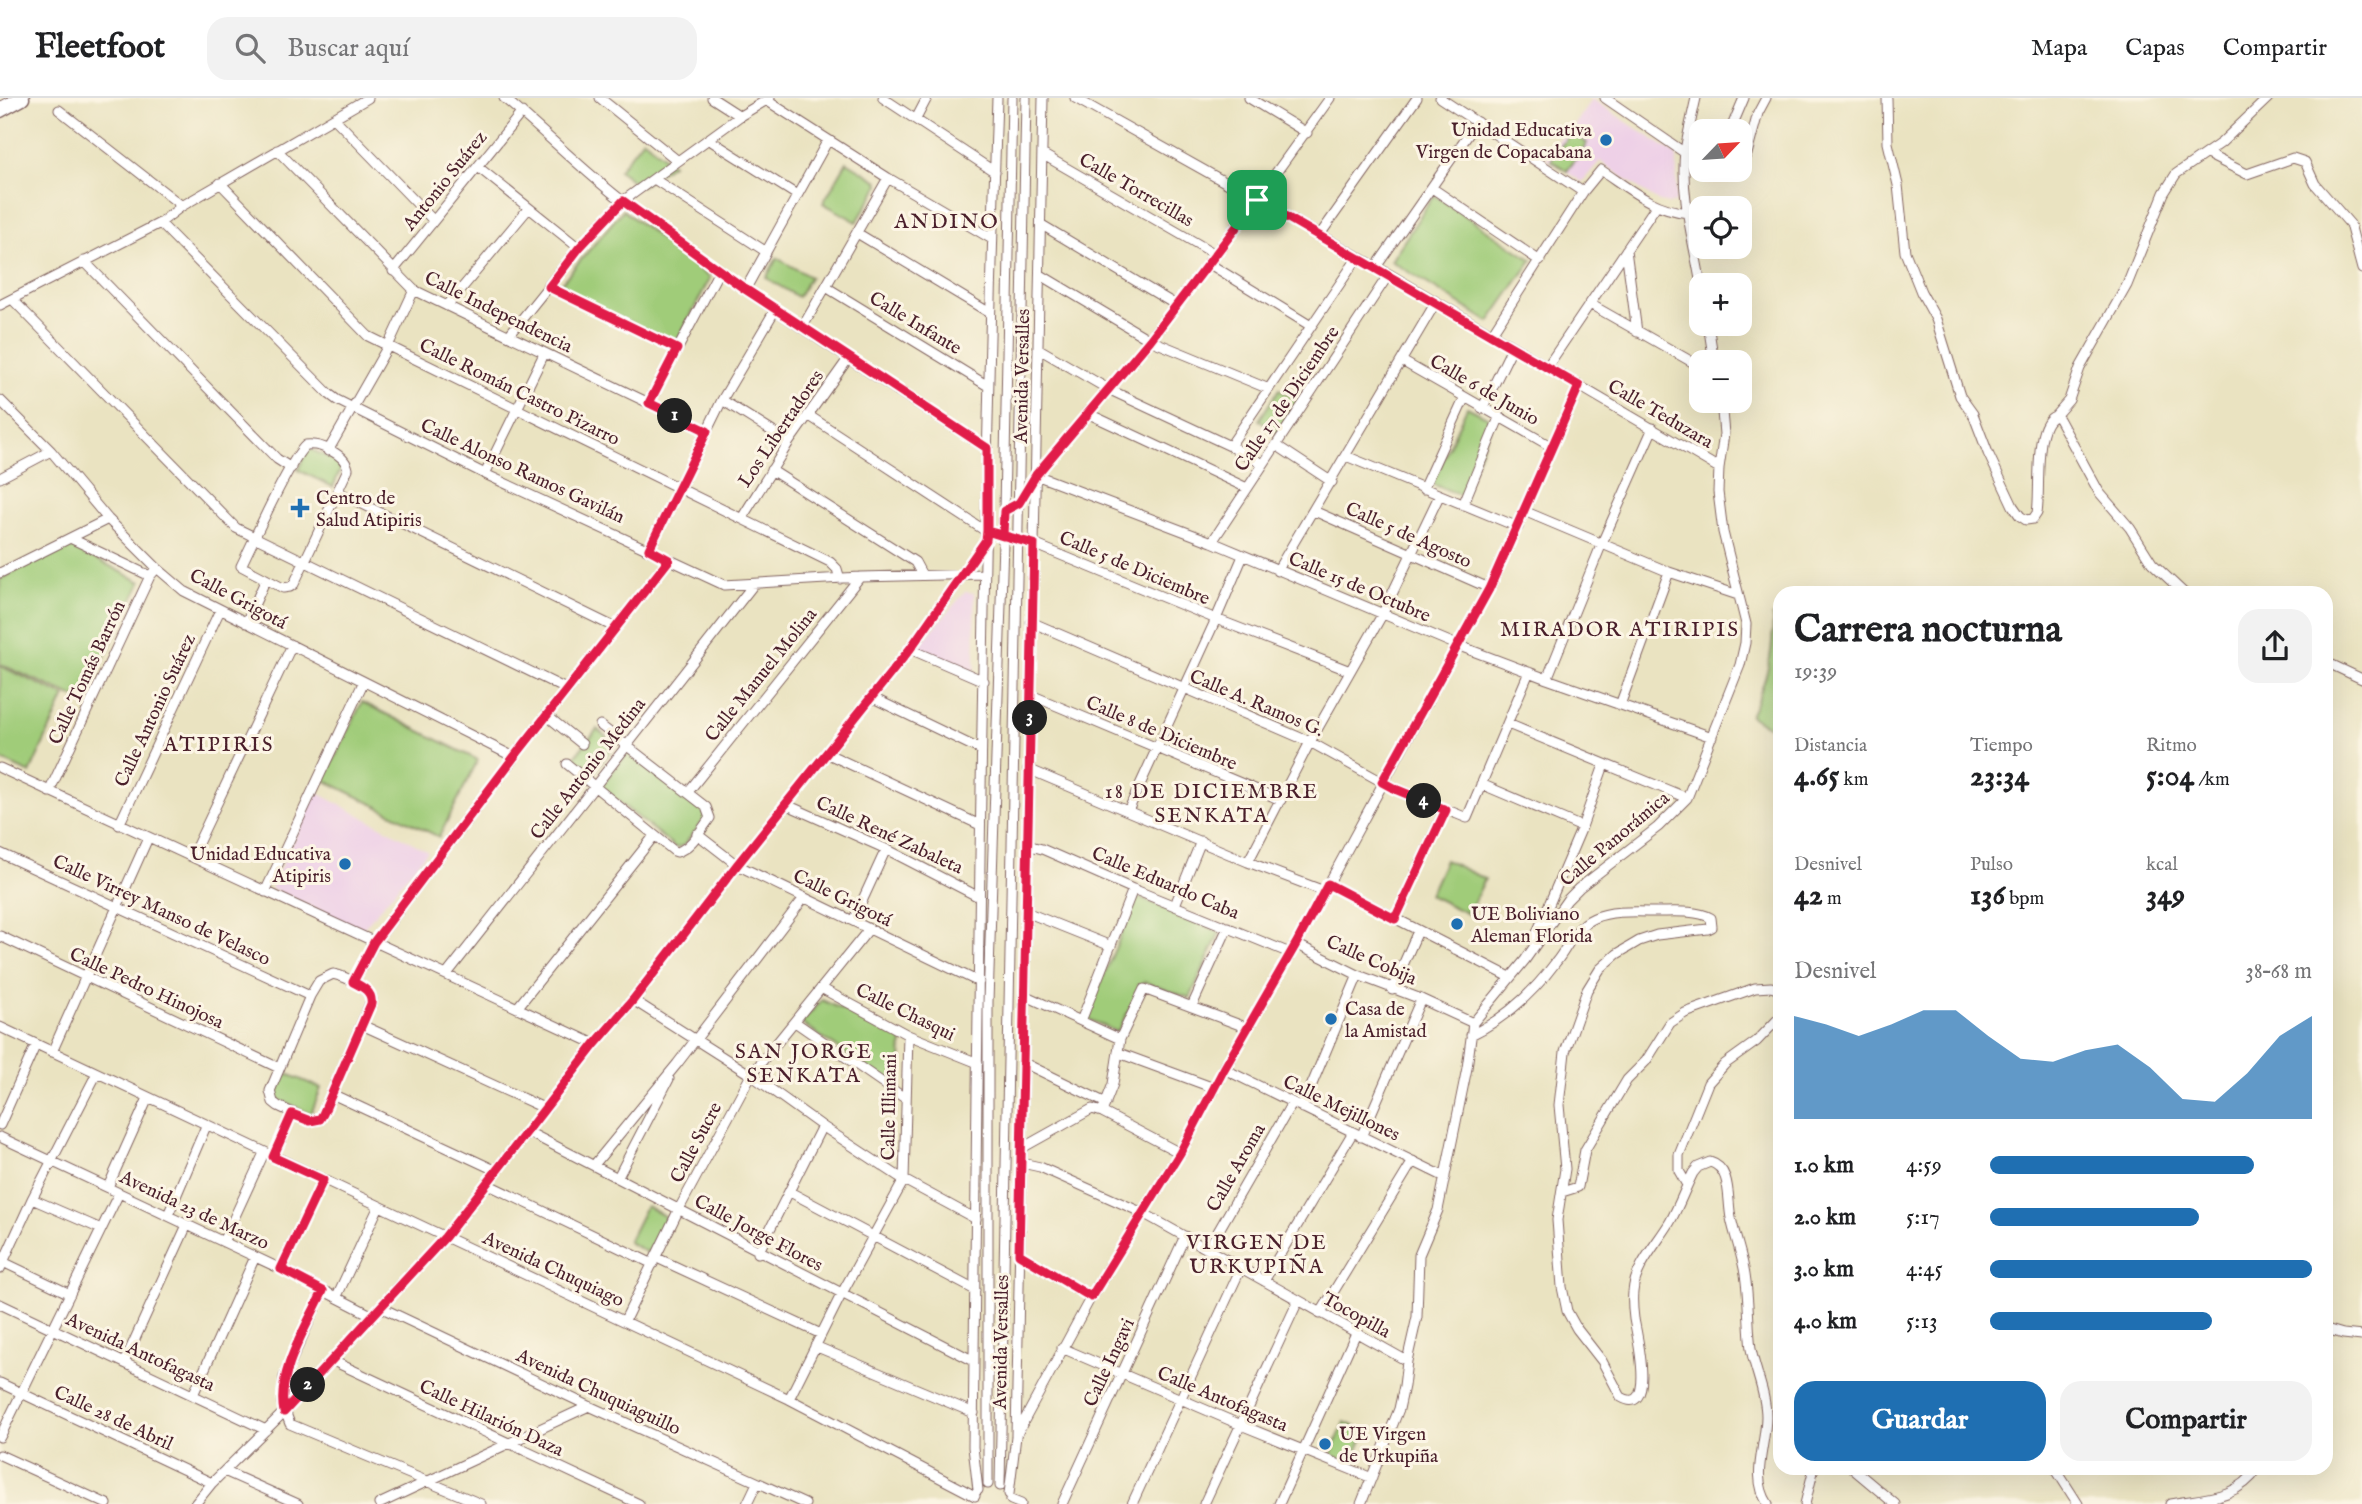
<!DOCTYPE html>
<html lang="es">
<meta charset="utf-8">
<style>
:root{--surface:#fff;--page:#f2f2f2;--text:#202124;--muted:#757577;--line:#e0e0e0;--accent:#1f6fb2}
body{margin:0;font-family:"IM FELL English",serif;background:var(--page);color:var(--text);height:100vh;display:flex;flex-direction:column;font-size:26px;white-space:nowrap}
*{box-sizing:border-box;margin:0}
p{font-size:23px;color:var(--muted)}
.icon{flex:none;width:38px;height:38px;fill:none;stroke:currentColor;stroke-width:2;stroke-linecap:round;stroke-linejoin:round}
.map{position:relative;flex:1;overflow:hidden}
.details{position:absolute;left:1773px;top:488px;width:560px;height:889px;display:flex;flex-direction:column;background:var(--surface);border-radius:21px;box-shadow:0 7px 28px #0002}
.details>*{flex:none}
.needle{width:46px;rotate:65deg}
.buttons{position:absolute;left:1689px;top:21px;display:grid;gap:14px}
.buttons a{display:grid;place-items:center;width:63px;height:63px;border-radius:14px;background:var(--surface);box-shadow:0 7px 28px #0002;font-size:35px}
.pin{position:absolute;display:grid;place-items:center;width:60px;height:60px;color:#fff;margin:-30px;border-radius:14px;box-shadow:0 4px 10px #0006}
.km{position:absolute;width:35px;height:35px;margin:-18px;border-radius:50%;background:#222;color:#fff;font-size:19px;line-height:35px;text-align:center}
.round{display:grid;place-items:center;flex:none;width:74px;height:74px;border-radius:21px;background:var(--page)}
.overview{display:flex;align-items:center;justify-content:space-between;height:119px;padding:0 21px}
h1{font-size:38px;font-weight:700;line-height:52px}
.figures{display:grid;grid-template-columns:repeat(3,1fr);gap:10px;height:119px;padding:7px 21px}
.figures div{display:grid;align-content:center}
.figures b{font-size:30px;font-weight:700}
.figures small{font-size:19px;font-weight:400}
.figures p{font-size:19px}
.chart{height:196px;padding:14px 21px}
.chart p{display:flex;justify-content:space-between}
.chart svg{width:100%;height:126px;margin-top:7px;fill:var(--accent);opacity:.7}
.cta{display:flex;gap:14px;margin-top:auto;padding:14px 21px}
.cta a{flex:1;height:80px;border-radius:21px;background:var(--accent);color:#fff;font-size:28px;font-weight:700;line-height:80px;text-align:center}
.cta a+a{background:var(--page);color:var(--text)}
ul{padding:0 21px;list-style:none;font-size:23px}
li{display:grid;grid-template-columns:112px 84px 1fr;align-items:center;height:52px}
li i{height:18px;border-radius:9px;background:var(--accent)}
header{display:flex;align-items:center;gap:42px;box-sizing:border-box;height:98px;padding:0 35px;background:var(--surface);border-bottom:2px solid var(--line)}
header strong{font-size:33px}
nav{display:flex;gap:38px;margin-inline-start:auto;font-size:24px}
.search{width:490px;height:63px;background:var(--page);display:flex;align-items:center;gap:18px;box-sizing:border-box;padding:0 24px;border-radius:21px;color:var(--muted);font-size:26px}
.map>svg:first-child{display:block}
.built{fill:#eed0e7}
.green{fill:#a0cc79;stroke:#757652;stroke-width:2}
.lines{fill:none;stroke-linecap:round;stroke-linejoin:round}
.minor-casing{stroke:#826460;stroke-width:11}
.highway-casing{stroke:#826460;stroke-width:17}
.minor{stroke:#fff;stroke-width:9}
.highway{stroke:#fff;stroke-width:14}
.route-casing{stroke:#fff;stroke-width:14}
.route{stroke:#e11d48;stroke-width:9}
.poi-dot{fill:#1f6fb2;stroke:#fcf5e5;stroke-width:2.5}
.labels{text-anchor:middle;stroke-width:6;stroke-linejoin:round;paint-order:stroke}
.poi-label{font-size:19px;fill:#4a1f2b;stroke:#fcf5e5;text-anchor:start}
.street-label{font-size:19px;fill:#4a1f2b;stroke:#fcf5e5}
.neighbourhood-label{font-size:21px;letter-spacing:2px;fill:#4a1f2b;stroke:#fcf5e5}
</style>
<header>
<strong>Fleetfoot</strong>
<div class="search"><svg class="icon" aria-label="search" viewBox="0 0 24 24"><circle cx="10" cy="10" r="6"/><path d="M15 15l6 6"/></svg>Buscar aquí</div>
<nav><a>Mapa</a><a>Capas</a><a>Compartir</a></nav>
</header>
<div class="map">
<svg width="2362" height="1406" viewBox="0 0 2362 1406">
<rect width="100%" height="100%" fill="#fcf5e5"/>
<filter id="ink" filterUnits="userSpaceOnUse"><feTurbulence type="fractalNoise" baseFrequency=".0143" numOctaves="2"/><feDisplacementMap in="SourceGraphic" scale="14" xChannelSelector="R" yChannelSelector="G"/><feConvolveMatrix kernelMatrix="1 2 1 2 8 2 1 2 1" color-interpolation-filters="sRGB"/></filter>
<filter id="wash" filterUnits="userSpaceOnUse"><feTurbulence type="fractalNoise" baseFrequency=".00686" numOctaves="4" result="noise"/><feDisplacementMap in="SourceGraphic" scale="28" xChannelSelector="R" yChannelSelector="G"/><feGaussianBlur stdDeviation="1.57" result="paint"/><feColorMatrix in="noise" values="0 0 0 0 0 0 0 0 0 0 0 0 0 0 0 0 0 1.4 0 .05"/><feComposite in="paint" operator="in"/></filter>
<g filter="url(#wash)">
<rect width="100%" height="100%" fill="#eae3c1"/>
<path class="built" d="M1592,1L1675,56L1677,60L1676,104L1669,106L1659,104L1600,63L1582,84L1546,61L1569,27L1574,28Z
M965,494L974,495L975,570L969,576L916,551Z
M316,694L428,753L361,833L271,790Z"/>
<path class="green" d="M1571,34L1587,45L1567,73L1551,62Z
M643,41L672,66L640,89L619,72Z
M847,64L878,83L879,87L857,124L823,105Z
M1434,97L1532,162L1489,224L1391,163Z
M623,112L710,180L676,246L557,190Z
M777,160L810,179L798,199L766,180Z
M1279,291L1299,304L1278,335L1259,322Z
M1467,309L1493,322L1463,398L1432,386Z
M308,350L343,366L333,389L298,372Z
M67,446L141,484L83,603L0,566V481Z
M1780,516V627H1776L1773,631L1750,618C1766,585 1775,554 1772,518Z
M0,568L65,598L30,675L0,661Z
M362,604L478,662L439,739L324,682Z
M597,631L616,647L591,678L572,662Z
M629,653L703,711L706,717L705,721L684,747L676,750L600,689Z
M1445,762L1485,781L1468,816L1429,797Z
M1137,798L1220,834L1190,900L1144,884L1117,934L1086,920Z
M822,902L902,940L900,992L801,925Z
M285,975L321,990L311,1016L275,1000Z
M646,1108L666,1119L648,1155L628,1144Z
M1344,1324L1366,1333L1352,1366L1331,1357Z"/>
</g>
<g filter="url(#ink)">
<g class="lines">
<defs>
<path id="minor" d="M504,0C545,34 583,73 625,105C742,193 864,271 987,350
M600,0L678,63
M712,0L740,18
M883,0L995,74
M1075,0L1389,176L1719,370
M1249,0L1307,35
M1440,0L1583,94
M1605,0L1685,55
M1696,0C1692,18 1688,35 1685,53C1680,97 1694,145 1701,187
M1887,0L1888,45L1898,87L1905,154L1921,194L1936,221L1960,298L1973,316L1988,355L2013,408L2020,418L2026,422L2033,421L2037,415C2041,394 2033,325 2055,318L2059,321L2099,394L2130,430L2152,465L2184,495
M766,2L888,80L992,141
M59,12L182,108
M334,20L433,122
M916,21L927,0
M1730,33L1744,0
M708,41L797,97
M277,52L414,192L707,333
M1042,56L1215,156
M2207,56L2247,76L2293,60L2305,64L2315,86L2350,126L2362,171
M1740,66L1747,56L1758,15L1766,0
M478,69L579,150
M654,81L765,153
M220,85L368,238L830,464L837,471L840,481
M1432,90L1540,163
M160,125L329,296L337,302L485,376L724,487L860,479L984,476
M1042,127L1176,207
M857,135L990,215
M1319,138L1417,0
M1626,152L1637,234
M84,163L277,361L291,370
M1208,165L1311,228
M1376,169L1477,24
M393,173L522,14
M1041,177L1150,242L1269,291
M549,189L677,251
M826,189L988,288
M745,192L828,42
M12,201L236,430L568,592
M1590,206L1701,269
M0,207L160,125L182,108L368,0
M447,208L528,111
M1708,226L1714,264
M802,230L888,80
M509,237L579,150L623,103L740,18L770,0
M1491,237L1583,94L1601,72C1631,92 1652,111 1688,115
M1039,251L1108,291L1230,348L1263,366
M1402,263L1552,349
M1547,269L1656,108
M0,302L51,353L108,421L157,470L184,493L514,659
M722,302L789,344
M649,305L719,173
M1482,311L1512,250
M1087,315L1247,390
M808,317L987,434L1034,446L1216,521L1350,573
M2055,318L2069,302L2080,270L2127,187L2164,95L2176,76L2221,45L2268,0
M306,347C320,345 345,356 348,371L294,486L290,489L283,490L241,468C252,446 291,359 306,347Z
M1276,347L1332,384
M1230,348L1358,159
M328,353L388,248L414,192
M1346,358L1518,429
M771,372L915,464L922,477
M485,376L544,256
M1036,377L1212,444L1457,547L1547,581L1712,639
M0,380L51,353
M1423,391L1464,301
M338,394L616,530
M1463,407L1499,320
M1004,413L1019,405L1036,377L1150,242L1257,101L1330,0
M1314,413L1489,490
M1524,413L1669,474L1738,497
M742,420L789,344L848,261
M70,440L150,478
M1212,444L1389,176
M649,451L722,302L775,212
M1277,473L1436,204
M0,475L108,421
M1031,524L1310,644L1395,691L1467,720L1529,574
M246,525L266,481
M910,551L984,583
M2326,564L2362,581
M1547,581L1602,445L1653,330
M1031,597L1281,702
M871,599L981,652
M1620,607L1669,474
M546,617L582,646
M1508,626L1687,700
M826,655L980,727
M567,666L674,753L677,754C691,750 701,732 710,720L706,709L600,627
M0,670L595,946
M1028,671L1248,764L1324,793
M1481,686L1582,729
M49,694L150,478L157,470
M688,694L860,479
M785,706L886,751L979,799
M1128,713L1216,521L1243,458
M119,727L220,512
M697,736L737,767L979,884
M1027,747L1042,751L1133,791L1290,855
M0,755L310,898
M192,758L292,547
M1248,764L1310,644L1382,517L1439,398
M1328,786L1510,879
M265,794L363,585
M1175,807L1201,743
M1026,814L1111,848
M1395,821L1445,712
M853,823L886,751
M0,838L279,970
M1533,844L1582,729L1604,667
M1296,846L1358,877L1421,901L1473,925
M333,876C347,879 366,888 372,901L323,1016L320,1021L310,1023L278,1008L273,1004L270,993L310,898L319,883Z
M447,876L754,486
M353,884L375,844L514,659L669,462
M821,890L908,937L978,965
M1392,892L1418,833
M1024,897L1120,941
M633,902L751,977L822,1028L904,1082L976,1121
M1192,908L1228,829
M517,910L654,738
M1081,923L1133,791
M795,924L906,1001
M362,927L546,1011
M0,929L789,1301L975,1398
M1471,937C1506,920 1533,895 1556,864C1569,848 1574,829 1594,820C1612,812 1638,814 1658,814C1674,814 1696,812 1711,820L1712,829L1708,831L1657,837L1639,843L1617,856L1600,871L1587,892L1565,954L1559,1007L1565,1071L1557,1122L1562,1189L1567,1213L1577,1231L1602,1263L1621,1299C1657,1320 1636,1233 1634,1221C1633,1213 1632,1203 1633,1194C1635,1168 1657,1146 1670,1124C1679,1108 1685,1091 1693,1075L1698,1069L1710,1064C1732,1070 1727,1101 1731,1120C1735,1139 1742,1157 1745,1176C1749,1201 1748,1226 1751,1251C1755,1273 1766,1295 1766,1318C1766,1349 1750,1378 1768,1406
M52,954L148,740
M1119,955L1214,990
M1024,965L1106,1005
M1224,971L1445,1079
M332,996L497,1073
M1302,1010L1358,877
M1102,1014L1113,986L1120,941L1144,891L1248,930
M0,1027L36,946
M528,1034L974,1263
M0,1039L281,1171L373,1218
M1361,1039L1421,901
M1022,1050L1092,1011L1102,1014L1180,1055
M273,1059L292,1016
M1022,1065L1040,1069L1143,1115L1407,1263
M594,1067L677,966L804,800
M618,1079L669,981
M904,1082L908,937
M487,1086L653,1166
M1687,1087L1679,1073V1057L1708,985L1725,966L1757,943L1780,919
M108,1089L148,1000
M790,1094L975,1192
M1562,1094L1578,1089L1585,1052L1627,982L1646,963L1670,925L1685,915L1755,890L1771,889L1780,892
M32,1101L101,1131
M168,1117L206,1028
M223,1144L264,1055
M1208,1151L1292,1005
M758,1155L822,1028
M1019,1156L1091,1199
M657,1160L821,1236
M3,1164L70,1196
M0,1171L32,1101L97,975
M281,1171L323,1082
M1264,1183L1353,1034
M323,1193L284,1279L282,1305L290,1326L481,1406
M337,1198L379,1108
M0,1206L266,1332
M380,1209L589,1308L805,1406
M1320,1216L1413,1063
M625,1222L679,1111L751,977L869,831
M2326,1231L2343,1236L2362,1238
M815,1248L974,1315
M1062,1250L1241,1327L1372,1380
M331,1262L639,1406
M124,1265L187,1127
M0,1285L212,1385
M193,1297L255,1159
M789,1301L841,1197L904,1082
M1018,1334L1091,1199L1180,1055L1224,971L1296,846L1489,490L1579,288
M0,1339L119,1095
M0,1357L107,1406
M1852,1370L1895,1406
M2055,1370L2078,1406
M224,1373L298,1406
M988,1386V904L1004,413L1012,0
M1000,1388L1026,0
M978,1392L973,1349C978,899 982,450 997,0
M1009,1396L1016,1338L1043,0
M1011,1402L1021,1406
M195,1406L212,1385L284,1314L445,1139L595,946L633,902L737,767L910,551L985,444
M379,1406L589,1308
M747,1406L757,1385
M1062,1406L1185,1138
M1132,1406L1241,1170
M1204,1406L1298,1203
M1279,1406L1356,1235
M1361,1406L1399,1311L1404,1288L1407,1263L1417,1219L1419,1157L1438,1112L1467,970L1473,925L1525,862L1567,802L1579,790L1658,729L1687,700L1740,567L1745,545L1746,526L1723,434L1718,394L1719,370L1724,336L1721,303
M1805,1406L1814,1370
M2170,1406C2203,1400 2237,1402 2258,1370"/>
<path id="highway" d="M0,12L22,0"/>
</defs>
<use href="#minor" class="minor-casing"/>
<use href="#highway" class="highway-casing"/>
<use href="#minor" class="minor"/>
<use href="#highway" class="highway"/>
</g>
</g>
<g class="lines" filter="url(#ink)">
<defs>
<path id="route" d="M1257,102L1150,242L1036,377L1019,405L1004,413L1003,438L987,433V350L745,191L623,103L579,150L549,189L677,251L649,305L707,333L649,451L669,462L514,659L374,844L353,884C363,889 373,894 371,906L323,1016L320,1021L310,1023L292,1016L273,1059L323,1082L281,1171L323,1193C307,1228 276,1275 284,1314L445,1139L595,946L633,902L737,767L910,551L986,442L987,433L1034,446L1019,1156L1091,1199L1180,1055L1224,971L1296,846L1328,786L1395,821L1446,712L1395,691L1382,684L1489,491L1579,288L1257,102"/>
</defs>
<use href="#route" class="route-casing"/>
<use href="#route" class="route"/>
</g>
<g class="poi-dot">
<circle cx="1606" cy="42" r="7"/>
<path d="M296.5 399.5h7v7h7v7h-7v7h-7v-7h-7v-7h7z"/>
<circle cx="345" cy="766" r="7"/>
<circle cx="1457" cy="826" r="7"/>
<circle cx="1331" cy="921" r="7"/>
<circle cx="1325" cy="1346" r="7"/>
</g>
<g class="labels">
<g class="poi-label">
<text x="1592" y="38" text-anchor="end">Unidad Educativa<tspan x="1592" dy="22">Virgen de Copacabana</tspan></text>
<text x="316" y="406">Centro de<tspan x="316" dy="22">Salud Atipiris</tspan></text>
<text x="331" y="762" text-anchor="end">Unidad Educativa<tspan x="331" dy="22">Atipiris</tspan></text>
<text x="1471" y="822">UE Boliviano<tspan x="1471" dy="22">Aleman Florida</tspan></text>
<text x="1345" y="917">Casa de<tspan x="1345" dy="22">la Amistad</tspan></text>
<text x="1339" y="1342">UE Virgen<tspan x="1339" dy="22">de Urkupiña</tspan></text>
</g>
<g class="street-label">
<text transform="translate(444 82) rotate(-51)" y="7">Antonio Suárez</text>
<text transform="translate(1137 91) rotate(30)" y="7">Calle Torrecillas</text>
<text transform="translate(499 213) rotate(26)" y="7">Calle Independencia</text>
<text transform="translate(916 224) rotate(31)" y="7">Calle Infante</text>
<text transform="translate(1021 278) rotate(-89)" y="7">Avenida Versalles</text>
<text transform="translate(1485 291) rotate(30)" y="7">Calle 6 de Junio</text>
<text transform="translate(520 293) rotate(26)" y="7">Calle Román Castro Pizarro</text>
<text transform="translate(1286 300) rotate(-56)" y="7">Calle 17 de Diciembre</text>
<text transform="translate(1661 315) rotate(30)" y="7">Calle Teduzara</text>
<text transform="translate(780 330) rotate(-56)" y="7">Los Libertadores</text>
<text transform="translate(523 372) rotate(25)" y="7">Calle Alonso Ramos Gavilán</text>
<text transform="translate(1409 436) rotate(24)" y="7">Calle 5 de Agosto</text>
<text transform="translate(1135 469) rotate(23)" y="7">Calle 5 de Diciembre</text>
<text transform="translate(1360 488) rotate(23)" y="7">Calle 15 de Octubre</text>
<text transform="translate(239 500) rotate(28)" y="7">Calle Grigotá</text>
<text transform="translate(86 574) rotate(-65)" y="7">Calle Tomás Barrón</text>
<text transform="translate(760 576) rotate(-51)" y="7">Calle Manuel Molina</text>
<text transform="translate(1257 604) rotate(23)" y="7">Calle A. Ramos G.</text>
<text transform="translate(154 612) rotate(-65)" y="7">Calle Antonio Suárez</text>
<text transform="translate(1162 634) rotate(23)" y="7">Calle 8 de Diciembre</text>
<text transform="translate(587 670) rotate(-52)" y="7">Calle Antonio Medina</text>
<text transform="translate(890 736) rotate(25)" y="7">Calle René Zabaleta</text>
<text transform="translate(1614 740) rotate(-40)" y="7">Calle Panorámica</text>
<text transform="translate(1166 784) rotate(23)" y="7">Calle Eduardo Caba</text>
<text transform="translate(843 799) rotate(26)" y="7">Calle Grigotá</text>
<text transform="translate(162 811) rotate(25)" y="7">Calle Virrey Manso de Velasco</text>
<text transform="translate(1372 861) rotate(24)" y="7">Calle Cobija</text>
<text transform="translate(147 889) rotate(25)" y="7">Calle Pedro Hinojosa</text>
<text transform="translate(906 913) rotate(26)" y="7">Calle Chasqui</text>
<text transform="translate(888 1009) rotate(-89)" y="7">Calle Illimani</text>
<text transform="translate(1342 1009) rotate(26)" y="7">Calle Mejillones</text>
<text transform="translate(695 1044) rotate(-62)" y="7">Calle Sucre</text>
<text transform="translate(1235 1069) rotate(-60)" y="7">Calle Aroma</text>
<text transform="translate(195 1111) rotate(25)" y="7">Avenida 23 de Marzo</text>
<text transform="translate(759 1134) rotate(28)" y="7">Calle Jorge Flores</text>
<text transform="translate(554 1170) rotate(25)" y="7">Avenida Chuquiago</text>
<text transform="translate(1357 1216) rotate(29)" y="7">Tocopilla</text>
<text transform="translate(1000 1244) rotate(-89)" y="7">Avenida Versalles</text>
<text transform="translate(141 1253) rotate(25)" y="7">Avenida Antofagasta</text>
<text transform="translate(1108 1264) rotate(-65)" y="7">Calle Ingavi</text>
<text transform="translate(599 1293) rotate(25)" y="7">Avenida Chuquiaguillo</text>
<text transform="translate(1223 1300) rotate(23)" y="7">Calle Antofagasta</text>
<text transform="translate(114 1319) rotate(25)" y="7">Calle 28 de Abril</text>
<text transform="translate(492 1319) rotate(25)" y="7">Calle Hilarión Daza</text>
</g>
<g class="neighbourhood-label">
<text x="947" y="130">ANDINO</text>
<text x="1620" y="538">MIRADOR ATIRIPIS</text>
<text x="219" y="653">ATIPIRIS</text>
<text x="1212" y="700">18 DE DICIEMBRE<tspan x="1212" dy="24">SENKATA</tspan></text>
<text x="804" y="960">SAN JORGE<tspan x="804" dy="24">SENKATA</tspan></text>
<text x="1257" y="1151">VIRGEN DE<tspan x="1257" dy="24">URKUPIÑA</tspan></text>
</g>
</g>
</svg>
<div class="buttons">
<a><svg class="needle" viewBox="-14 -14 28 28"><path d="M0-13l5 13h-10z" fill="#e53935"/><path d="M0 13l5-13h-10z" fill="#757577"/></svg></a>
<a><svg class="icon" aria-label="locate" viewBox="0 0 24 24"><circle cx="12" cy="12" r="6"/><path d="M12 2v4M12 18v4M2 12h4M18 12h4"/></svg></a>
<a>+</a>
<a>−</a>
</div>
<div class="pin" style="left:1257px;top:102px;background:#1e9e55"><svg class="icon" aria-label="arrive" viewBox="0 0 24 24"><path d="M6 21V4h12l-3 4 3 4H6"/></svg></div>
<b class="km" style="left:675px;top:318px">1</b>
<b class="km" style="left:308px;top:1287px">2</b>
<b class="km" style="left:1030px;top:620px">3</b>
<b class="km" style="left:1424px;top:703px">4</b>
<section class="details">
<div class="overview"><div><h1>Carrera nocturna</h1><p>19:39</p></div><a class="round"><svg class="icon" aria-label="share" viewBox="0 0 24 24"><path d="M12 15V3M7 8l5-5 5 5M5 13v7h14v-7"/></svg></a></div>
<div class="figures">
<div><p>Distancia</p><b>4.65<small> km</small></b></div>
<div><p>Tiempo</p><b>23:34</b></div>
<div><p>Ritmo</p><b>5:04<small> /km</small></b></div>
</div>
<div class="figures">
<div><p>Desnivel</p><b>42<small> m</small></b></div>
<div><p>Pulso</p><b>136<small> bpm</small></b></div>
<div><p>kcal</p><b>349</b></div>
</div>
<div class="chart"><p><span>Desnivel</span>38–68 m</p>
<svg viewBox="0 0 160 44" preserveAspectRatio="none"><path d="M0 44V8L10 11L20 15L30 11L40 6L50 6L60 15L70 23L80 24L90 20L100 18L110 26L120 37L130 38L140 28L150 15L160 8V44z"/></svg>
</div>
<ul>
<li><b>1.0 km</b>4:59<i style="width:82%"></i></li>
<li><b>2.0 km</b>5:17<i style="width:65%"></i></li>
<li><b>3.0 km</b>4:45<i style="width:100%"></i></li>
<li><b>4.0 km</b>5:13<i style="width:69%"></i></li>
</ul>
<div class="cta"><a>Guardar</a><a>Compartir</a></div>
</section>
</div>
